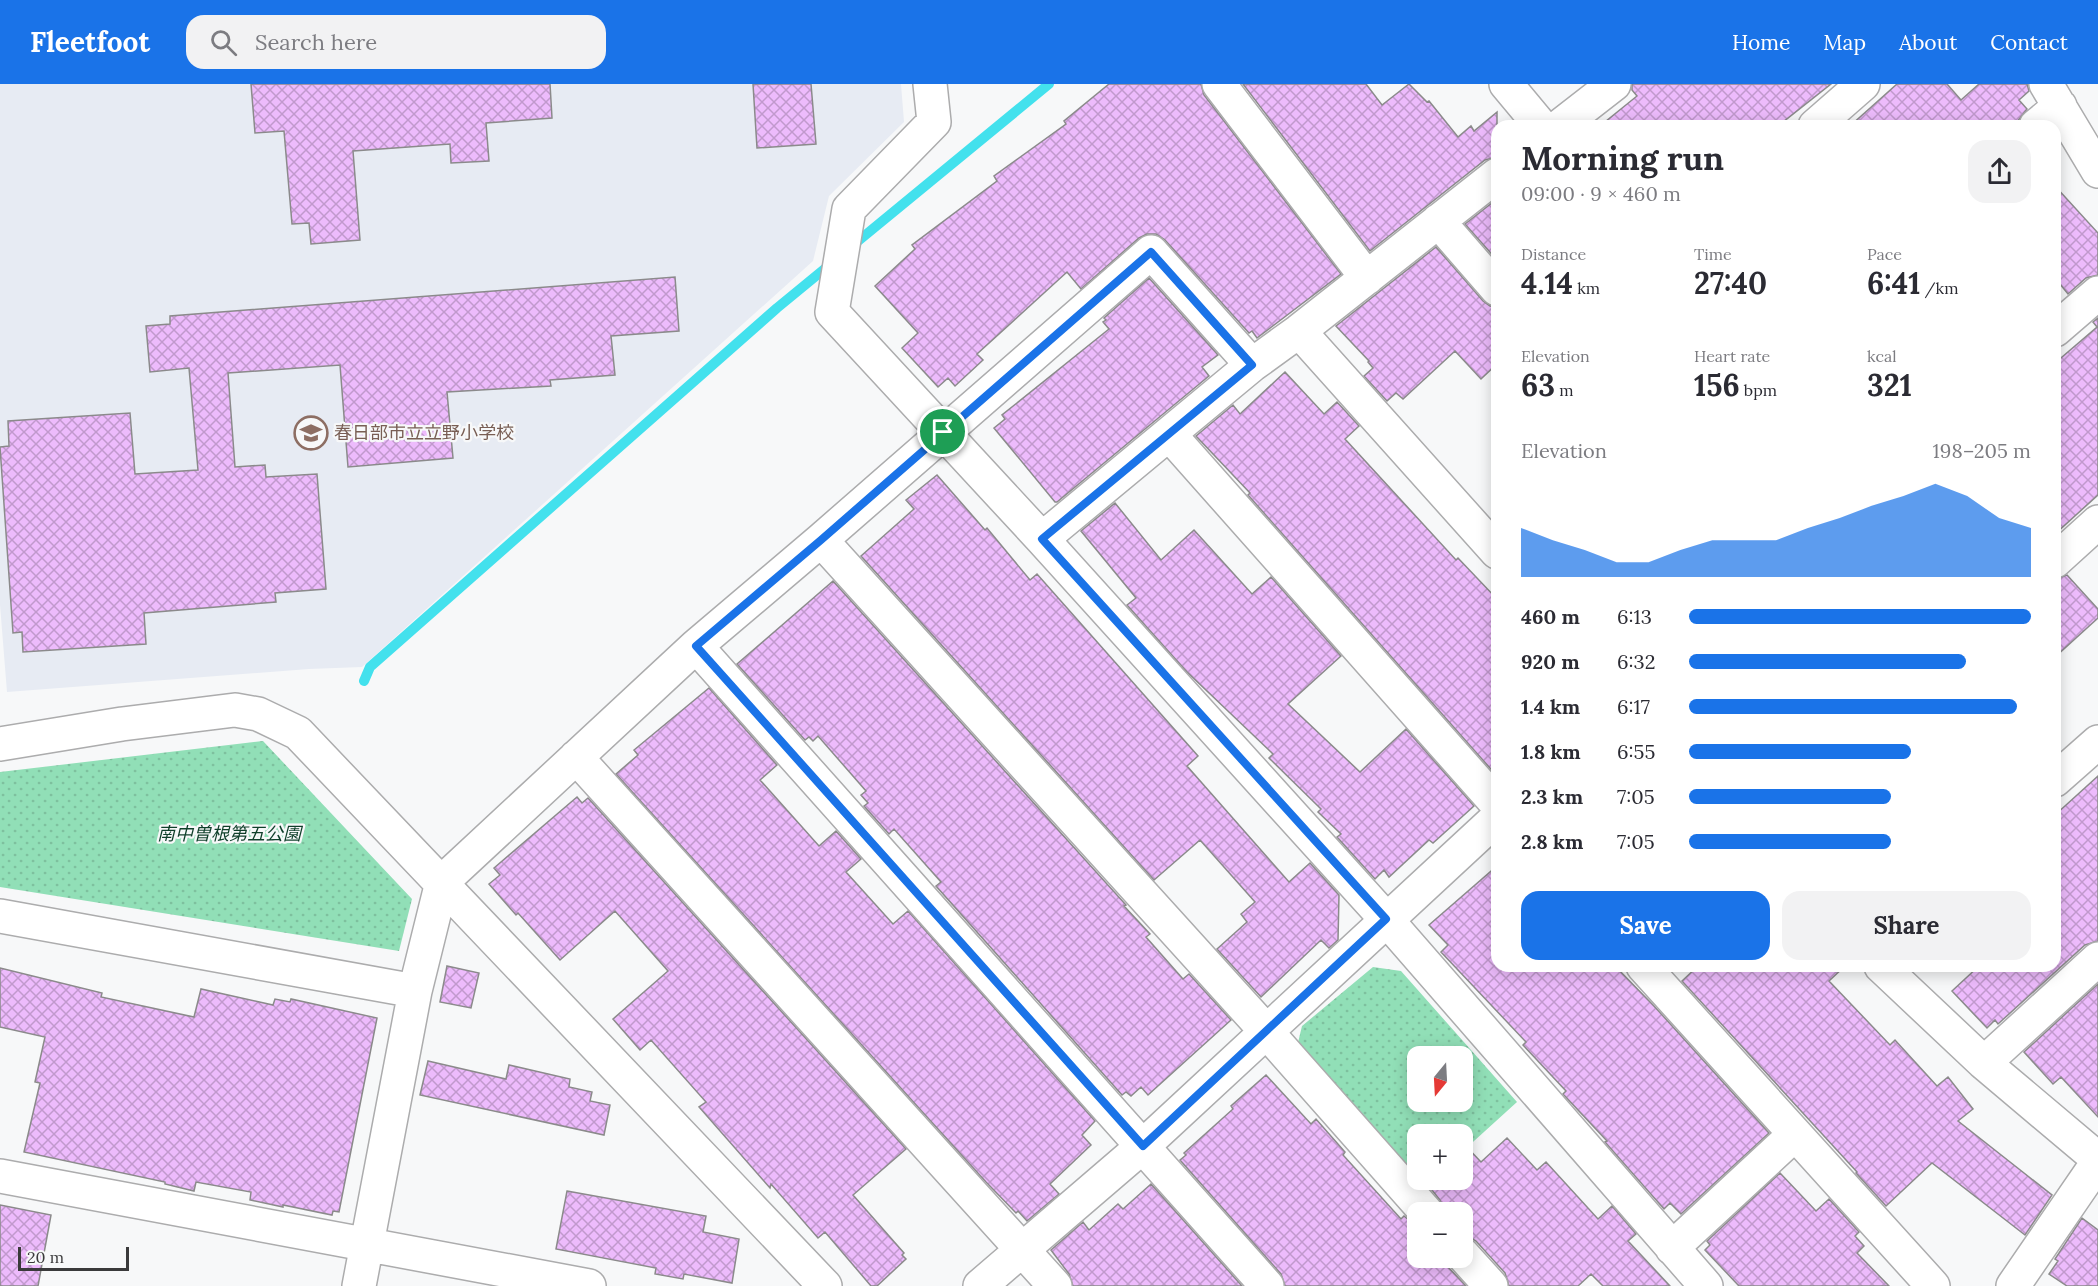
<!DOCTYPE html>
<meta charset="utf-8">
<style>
:root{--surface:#fff;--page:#f2f2f3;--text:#2b2b33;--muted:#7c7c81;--accent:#1a73e8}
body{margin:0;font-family:Lora,"Noto Sans JP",serif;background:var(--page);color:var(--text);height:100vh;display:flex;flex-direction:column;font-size:22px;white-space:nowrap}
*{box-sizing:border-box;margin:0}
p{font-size:20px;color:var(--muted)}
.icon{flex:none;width:33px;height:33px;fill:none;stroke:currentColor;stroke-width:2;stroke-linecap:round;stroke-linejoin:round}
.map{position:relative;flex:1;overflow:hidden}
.details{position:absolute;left:1491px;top:36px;width:570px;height:852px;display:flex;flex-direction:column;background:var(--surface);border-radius:18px;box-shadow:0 3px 15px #0003}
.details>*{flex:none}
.needle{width:39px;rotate:198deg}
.buttons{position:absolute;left:1407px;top:962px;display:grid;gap:12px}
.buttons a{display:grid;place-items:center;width:66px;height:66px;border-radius:12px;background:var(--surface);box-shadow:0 3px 15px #0003;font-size:30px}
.scale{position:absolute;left:18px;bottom:15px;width:111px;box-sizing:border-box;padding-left:6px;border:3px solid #3a3a3b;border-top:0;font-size:16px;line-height:21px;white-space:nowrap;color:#3a3a3b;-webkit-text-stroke:4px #f7f8f9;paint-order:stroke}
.pin{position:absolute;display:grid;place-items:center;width:51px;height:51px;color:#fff;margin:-26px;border:3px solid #fff;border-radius:50%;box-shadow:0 2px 6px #0007}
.round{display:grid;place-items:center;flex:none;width:63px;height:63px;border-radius:18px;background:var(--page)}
.overview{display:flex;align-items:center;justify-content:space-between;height:102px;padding:0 30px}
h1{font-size:33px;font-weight:700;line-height:45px}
.stats{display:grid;grid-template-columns:repeat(3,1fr);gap:9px;height:102px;padding:6px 30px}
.stats div{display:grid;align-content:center}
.stats b{font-size:30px;font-weight:700}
.stats small{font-size:16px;font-weight:400}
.stats p{font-size:16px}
.chart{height:168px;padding:12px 30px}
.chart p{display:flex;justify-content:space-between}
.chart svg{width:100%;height:108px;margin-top:6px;fill:var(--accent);opacity:.7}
.primary-button{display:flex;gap:12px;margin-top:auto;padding:12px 30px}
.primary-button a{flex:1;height:69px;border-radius:18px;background:var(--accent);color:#fff;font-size:24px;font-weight:700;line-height:69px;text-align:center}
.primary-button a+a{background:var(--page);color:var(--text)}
ul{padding:0 30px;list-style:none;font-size:20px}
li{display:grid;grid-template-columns:96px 72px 1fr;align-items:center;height:45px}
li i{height:15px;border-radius:8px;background:var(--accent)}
header{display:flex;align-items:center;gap:36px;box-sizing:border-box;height:84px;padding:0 30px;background:var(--accent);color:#fff}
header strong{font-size:28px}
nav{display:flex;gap:33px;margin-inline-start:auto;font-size:21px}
.search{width:420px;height:54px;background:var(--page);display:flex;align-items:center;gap:15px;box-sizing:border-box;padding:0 21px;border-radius:18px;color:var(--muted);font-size:22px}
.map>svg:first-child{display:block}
.built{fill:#e7ebf3}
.park{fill:url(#park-dots);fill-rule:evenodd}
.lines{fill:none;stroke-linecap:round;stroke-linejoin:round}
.stream{stroke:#43e1ed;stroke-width:10}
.building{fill:url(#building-cross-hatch);stroke:#8b8a8b;stroke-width:1.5}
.minor-casing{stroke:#acacad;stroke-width:36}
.minor{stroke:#fff;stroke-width:33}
.route-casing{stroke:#fff;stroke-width:12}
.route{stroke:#1a73e8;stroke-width:8}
.labels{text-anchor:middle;stroke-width:4.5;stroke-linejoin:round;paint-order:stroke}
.education-label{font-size:18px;fill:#785e54;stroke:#f7f8f9;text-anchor:start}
.park-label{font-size:18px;font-style:italic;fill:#0f3f2a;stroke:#f7f8f9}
</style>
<header>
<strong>Fleetfoot</strong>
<div class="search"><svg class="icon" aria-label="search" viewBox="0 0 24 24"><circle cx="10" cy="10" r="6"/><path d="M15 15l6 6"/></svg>Search here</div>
<nav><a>Home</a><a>Map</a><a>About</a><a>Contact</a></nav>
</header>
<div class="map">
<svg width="2098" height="1202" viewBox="0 0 2098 1202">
<defs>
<pattern id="park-dots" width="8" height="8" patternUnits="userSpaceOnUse" patternTransform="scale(1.5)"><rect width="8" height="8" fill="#91dfb7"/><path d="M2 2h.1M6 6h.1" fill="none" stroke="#7ec09e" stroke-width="1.8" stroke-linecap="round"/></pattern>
<pattern id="building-cross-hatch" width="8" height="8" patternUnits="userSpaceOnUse" patternTransform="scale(1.5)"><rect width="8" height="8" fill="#edbbfc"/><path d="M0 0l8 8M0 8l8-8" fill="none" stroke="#c199cd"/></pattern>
</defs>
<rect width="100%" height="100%" fill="#f7f8f9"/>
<path class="built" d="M0,0H901L904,38L829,112L813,177L362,583L309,585L7,608L0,521Z"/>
<path class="park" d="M263,657L412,815L399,867L0,803V688Z
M1373,883L1401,887L1517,1018L1463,1067L1462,1050H1418V1095H1432L1419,1107L1296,967L1302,942ZM1418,972H1462V1017H1418Z"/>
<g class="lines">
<path class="stream" d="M852,162L1049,0
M364,597L370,583L777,224L833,178"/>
</g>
<path class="building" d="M251,0H550L552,34L486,39L489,77L451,79L450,60L353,67L360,156L311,160L309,139L292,140L284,47L255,49Z
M753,0H811L816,60L757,64Z
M1109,0H1201L1204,11L1341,190L1257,254L1252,247L1249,249L1165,156L1156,150H1147L1139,154L1081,205L1067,188L977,270L983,276L955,302L948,294L938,303L902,264L918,249L875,202L915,165L912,161L997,97L994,92L1066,40L1064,37Z
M1243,0H1366L1382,21L1409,0L1427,18L1429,17L1458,53L1471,42L1474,47L1497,28V73L1485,76L1370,167Z
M1632,0H1831L1778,42H1600L1637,12L1632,6Z
M1897,0H1947L1961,16L1979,0H2027L2029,7L2019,16L2027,25L2014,42H1850Z
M2055,102L2098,149V191L2086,194L2068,210L2055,194Z
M1497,115V176L1465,140Z
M1436,163L1483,217L1490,222L1497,223V280L1481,295L1455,267L1403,315L1396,309L1387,317L1364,292L1373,284L1368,278L1369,277L1336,242Z
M675,193L679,247L611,252L615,291L550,296L551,302L447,308L453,374L348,383L340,281L228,289L235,383L265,381L266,393L317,390L326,505L275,509L276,518L144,529L146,560L23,568L22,548L13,549L0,363L9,362L8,337L130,329L135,390L198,386L189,284L150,288L146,242L170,240V232Z
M1149,194L1218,271L1202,283L1209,292L1057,418H1055L994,344L1005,335L1002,331L1109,245L1103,238L1106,236L1104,234Z
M2098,234V411L2055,450V279L2097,243L2093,238Z
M1285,288L1324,330L1337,318L1359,342L1345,355L1456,476L1458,474L1497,515V692L1248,411L1250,409L1196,352L1233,321L1240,330Z
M937,391L985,446L987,444L1030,496L1037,490L1198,672L1187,682L1289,798L1310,779L1339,811L1338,856L1329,864L1321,856L1261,913L1217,865L1247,838L1241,830L1255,818L1200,756L1154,796L861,472L914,425L906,416Z
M1115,419L1161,476L1194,446L1252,510L1271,493L1341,572L1288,620L1360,688L1406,645L1474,722L1433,759L1429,756L1389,793L1384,786L1375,795L1337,753L1341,750L1318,728L1321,725L1269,674L1273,670L1187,588L1127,521L1136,514L1081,447Z
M2067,491L2098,525V534L2055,573V495Z
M833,497L1126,821L1124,822L1150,850L1146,853L1183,895L1189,890L1231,936L1148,1011L1141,1003L1131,1012L1126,1008L1122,1011L936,802L941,798L894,745L889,750L864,722L868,719L861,711L866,707L818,652L813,657L809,653L805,656L737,580Z
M709,604L777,681L760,696L819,762L836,747L861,775L846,788L893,840L908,827L1095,1037L1082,1051L1091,1061L1050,1100L1059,1110L1027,1137L1018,1127L1016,1129L986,1098L616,690L638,671L634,666Z
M2098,692V857L2085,861L1998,940L1995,936L1987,944L1952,907L1979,882H2055V731Z
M577,713L582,719L588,714L906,1065L853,1111L904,1169L902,1171L906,1175L877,1202H871L825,1148L818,1154L771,1100L770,1104L699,1023L706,1018L651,956L640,966L613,935L668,887L615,827L560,876L518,829L516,831L489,800L500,791L494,784Z
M1497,782V882H1615L1654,922L1769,1049L1681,1130L1670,1119L1664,1125L1605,1058L1607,1057L1563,1010L1566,1007L1523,961L1526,958L1441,868L1448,861L1429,841Z
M447,882L479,889L471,924L440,918Z
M1698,882H1845L1829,897L1890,961L1895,956L1937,1002L1948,993L1973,1025L1958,1037L2052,1111L2025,1151L1932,1079L1886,1122L1856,1089L1857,1088L1682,897Z
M0,884L102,909L101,913L194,933L201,905L273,921L275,915L290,918L291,915L377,934L339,1128L333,1127L332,1131L283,1121V1123L250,1116L251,1108L196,1098L194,1107L165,1100V1098L24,1068L40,999L35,998L45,953L0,943Z
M2098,900V1033L2061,993L2053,1000L2024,968Z
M428,977L506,995L509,981L570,995L569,1003L592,1008L590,1017L610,1021L604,1051L420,1011Z
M1266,991L1311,1040L1316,1035L1345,1068L1343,1071L1401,1135L1404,1132L1418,1144V1173H1444L1448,1183L1466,1202H1285L1281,1190L1180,1076L1186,1071L1184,1069L1233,1025L1231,1022Z
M1507,1054L1537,1086L1546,1078L1598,1135L1612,1122L1636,1150L1628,1157L1670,1202H1603L1591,1190L1578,1202H1509L1505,1189L1476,1157L1468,1152H1462V1128H1444L1440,1116L1432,1106L1444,1095H1462V1058L1481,1078Z
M1780,1089L1816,1127L1829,1115L1859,1148L1855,1152L1864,1162L1857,1169L1889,1202H1739L1705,1166L1710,1161L1707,1157Z
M1151,1100L1242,1202H1073L1069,1190L1051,1166L1083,1138L1089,1146L1118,1120L1123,1125Z
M567,1107L706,1132L703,1148L739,1155L732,1199L684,1190L683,1195L655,1190L656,1184L556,1165Z
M0,1121L51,1131L38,1202H0Z
M2082,1134L2098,1146V1202H2067L2049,1190L2058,1177L2055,1175Z"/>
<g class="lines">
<defs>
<path id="minor" d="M930,0L934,38L849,125L832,228L1042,455L1386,835L1706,1202
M1219,0L1367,194
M1506,0L1541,42
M2046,0L2098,87
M1560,42L1614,0
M1815,42L1863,0
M2036,42L2060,22
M1438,137L1497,205
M2055,246L2098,209
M1299,247L1497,468
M1169,350L1497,720
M1042,455L1252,281L1299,247L1497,91
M821,456L1266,947L1426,1128
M2055,477L2098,438
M696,562L1267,1202
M0,660L122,640L235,626L258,630L298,649L825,1202
M576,673L1055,1202
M2055,696L2098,658
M0,832L415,907
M1643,882L1933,1202
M1881,882L1984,979L2098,1075
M1984,979L2098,875
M0,1092L589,1202
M1672,1164L1795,1050
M1462,1170L1491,1202
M359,1202L415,907L442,798L696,562L821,456L1151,168L1252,281
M980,1202L1143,1062L1497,734
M2013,1202L2098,1078"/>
</defs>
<use href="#minor" class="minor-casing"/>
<use href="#minor" class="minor"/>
</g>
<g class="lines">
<defs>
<path id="route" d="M1151,168L1252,281L1042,455L1386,835L1143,1062L696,562L821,456Z"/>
</defs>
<use href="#route" class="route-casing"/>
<use href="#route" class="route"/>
</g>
<defs>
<symbol id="school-ring" viewBox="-11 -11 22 22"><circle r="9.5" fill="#f7f8f9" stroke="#8d6e63" stroke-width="1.5"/><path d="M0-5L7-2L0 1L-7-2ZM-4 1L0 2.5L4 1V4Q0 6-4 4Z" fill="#8d6e63"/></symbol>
</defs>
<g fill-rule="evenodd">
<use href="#school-ring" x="292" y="330" width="38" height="38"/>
</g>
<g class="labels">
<g class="education-label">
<text x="334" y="355">春日部市立立野小学校</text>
</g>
<g class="park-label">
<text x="229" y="756">南中曽根第五公園</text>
</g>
</g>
</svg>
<div class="buttons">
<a><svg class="needle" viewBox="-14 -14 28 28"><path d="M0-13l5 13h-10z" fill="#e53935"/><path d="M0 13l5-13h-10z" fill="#7c7c81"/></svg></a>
<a>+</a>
<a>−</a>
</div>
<div class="scale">20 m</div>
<div class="pin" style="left:943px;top:348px;background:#1e9e55"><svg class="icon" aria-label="arrive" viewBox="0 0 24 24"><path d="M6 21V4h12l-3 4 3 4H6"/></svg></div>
<section class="details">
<div class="overview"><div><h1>Morning run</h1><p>09:00 · 9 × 460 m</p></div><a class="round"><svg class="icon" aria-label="share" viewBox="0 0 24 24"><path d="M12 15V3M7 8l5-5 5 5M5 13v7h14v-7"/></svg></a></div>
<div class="stats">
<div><p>Distance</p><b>4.14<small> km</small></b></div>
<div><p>Time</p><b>27:40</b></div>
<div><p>Pace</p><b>6:41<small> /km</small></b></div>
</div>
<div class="stats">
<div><p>Elevation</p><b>63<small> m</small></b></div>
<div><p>Heart rate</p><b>156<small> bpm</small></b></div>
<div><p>kcal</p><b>321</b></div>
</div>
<div class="chart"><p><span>Elevation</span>198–205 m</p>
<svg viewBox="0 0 160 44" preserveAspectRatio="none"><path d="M0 44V24L10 29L20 33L30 38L40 38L50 33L60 29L70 29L80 29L90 24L100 20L110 15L120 11L130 6L140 11L150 20L160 24V44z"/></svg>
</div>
<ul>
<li><b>460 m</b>6:13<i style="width:100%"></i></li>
<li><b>920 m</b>6:32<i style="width:81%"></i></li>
<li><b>1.4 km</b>6:17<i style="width:96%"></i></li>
<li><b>1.8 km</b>6:55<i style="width:65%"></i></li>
<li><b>2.3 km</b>7:05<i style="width:59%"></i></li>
<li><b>2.8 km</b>7:05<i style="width:59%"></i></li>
</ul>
<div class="primary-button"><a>Save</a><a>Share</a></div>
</section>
</div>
